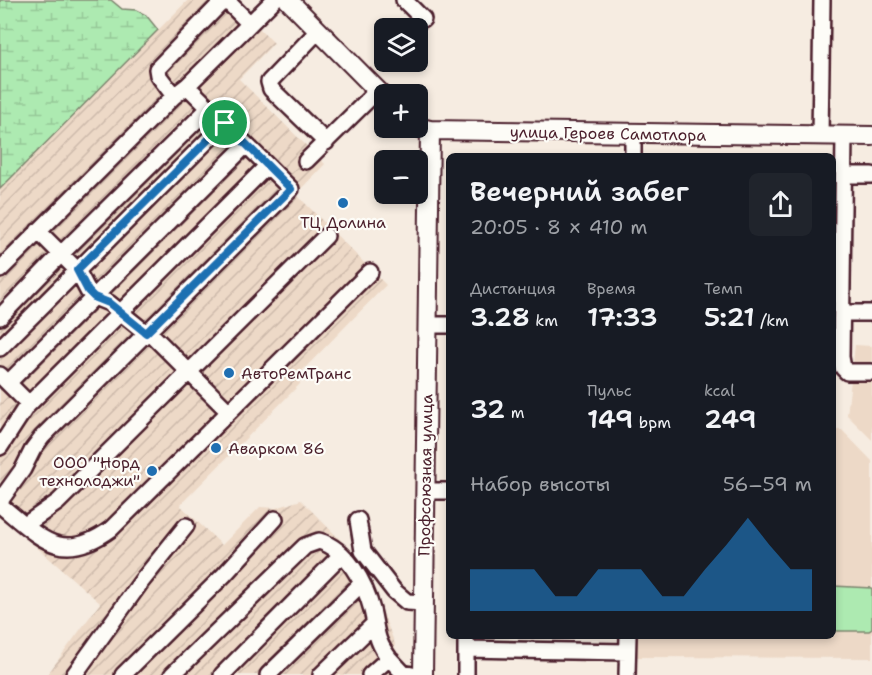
<!DOCTYPE html>
<html lang="ru">
<meta charset="utf-8">
<style>
:root{--surface:#171b24;--page:#20242c;--text:#f1f3f6;--muted:#9ea1a6;--accent:#1f6fb2}
body{margin:0;font-family:"Shantell Sans",sans-serif;background:var(--page);color:var(--text);height:100vh;display:flex;flex-direction:column;font-size:22px;white-space:nowrap}
*{box-sizing:border-box;margin:0}
p{font-size:20px;color:var(--muted)}
.icon{flex:none;width:33px;height:33px;fill:none;stroke:currentColor;stroke-width:2;stroke-linecap:round;stroke-linejoin:round}
.map{position:relative;flex:1;overflow:hidden}
.panel{position:absolute;left:446px;top:153px;width:390px;height:486px;display:flex;flex-direction:column;background:var(--surface);border-radius:9px;box-shadow:0 3px 9px #0003}
.panel>*{flex:none}
.tools{position:absolute;left:374px;top:18px;display:grid;gap:12px}
.tools a{display:grid;place-items:center;width:54px;height:54px;border-radius:9px;background:var(--surface);box-shadow:0 3px 9px #0003;font-size:30px}
.pin{position:absolute;display:grid;place-items:center;width:51px;height:51px;color:#fff;margin:-26px;border:3px solid #fff;border-radius:50%;box-shadow:0 2px 6px #0007}
.round{display:grid;place-items:center;flex:none;width:63px;height:63px;border-radius:9px;background:var(--page)}
.headline{display:flex;align-items:center;justify-content:space-between;height:102px;padding:0 24px}
h1{font-size:27px;font-weight:600;line-height:45px}
.figures{display:grid;grid-template-columns:repeat(3,1fr);gap:9px;height:102px;padding:6px 24px}
.figures div{display:grid;align-content:center}
.figures b{font-size:26px;font-weight:600}
.figures small{font-size:16px;font-weight:400}
.figures p{font-size:16px}
.chart{height:168px;padding:12px 24px}
.chart p{display:flex;justify-content:space-between}
.chart svg{width:100%;height:108px;margin-top:6px;fill:var(--accent);opacity:.7}
.map>svg:first-child{display:block}
.built{fill:#edd9c7}
.industrial{fill:url(#industrial-furrows)}
.green{fill:#adeab1;stroke:#7c846e;stroke-width:1.5}
.wetland{fill:url(#wetland-marsh);stroke:#7c846e;stroke-width:1.5}
.lines{fill:none;stroke-linecap:round;stroke-linejoin:round}
.minor-casing{stroke:#4a1f2b;stroke-width:20}
.major-casing{stroke:#4a1f2b;stroke-width:22}
.minor{stroke:#fdfcf7;stroke-width:15}
.major{stroke:#fdfcf7;stroke-width:18}
.route-casing{stroke:#fff;stroke-width:12}
.route{stroke:#1f6fb2;stroke-width:8}
.poi-dot{fill:#1f6fb2;stroke:#fdfcf7;stroke-width:2}
.labels{text-anchor:middle;stroke-width:4.5;stroke-linejoin:round;paint-order:stroke}
.street-label{font-size:16px;fill:#4a1f2b;stroke:#fdfcf7}
.poi-label{font-size:16px;fill:#4a1f2b;stroke:#fdfcf7;text-anchor:start}
</style>
<div class="map">
<svg width="872" height="675" viewBox="0 0 872 675">
<defs>
<pattern id="industrial-furrows" width="10" height="10" patternUnits="userSpaceOnUse" patternTransform="scale(1.5)"><rect width="10" height="10" fill="#edd9c7"/><path d="M-1 1l2-2M0 10L10 0M9 11l2-2" fill="none" stroke="#cdbaab"/></pattern>
<pattern id="wetland-marsh" width="20" height="14" patternUnits="userSpaceOnUse" patternTransform="scale(1.5)"><rect width="20" height="14" fill="#adeab1"/><path d="M1 5h8M5 5V1M11 12h8M15 12V8" fill="none" stroke="#96c898"/></pattern>
</defs>
<rect width="100%" height="100%" fill="#f6ece1"/>
<filter id="ink" filterUnits="userSpaceOnUse"><feTurbulence type="fractalNoise" baseFrequency=".0167" numOctaves="2"/><feDisplacementMap in="SourceGraphic" scale="12" xChannelSelector="R" yChannelSelector="G"/><feConvolveMatrix kernelMatrix="1 2 1 2 8 2 1 2 1" color-interpolation-filters="sRGB"/></filter>
<g filter="url(#ink)">
<path class="built" d="M855,345L872,346V440L847,415Z
M833,430H842L872,461V658L633,657V636H832Z"/>
<path class="industrial" d="M188,0H231L274,43L239,79L325,164L296,194L386,285L298,375L300,384L180,505L222,545L260,507L276,508L301,500L363,563L395,644L392,675H47L100,603L0,515V189Z"/>
<path class="green" d="M833,586L872,588V629L869,631H833Z"/>
<path class="wetland" d="M0,0H111L122,9L136,10L146,15L158,30L0,189Z"/>
<g class="lines">
<defs>
<path id="minor" d="M404,0L423,19
M318,31L269,82L271,89L326,142
M174,96L158,75L157,69L221,3H229L250,24
M820,136L822,0
M844,136L841,357L843,368L847,372H872
M633,156V132
M306,161L378,90
M844,175H872
M38,231L77,270L88,291L94,297L109,303L146,333
M0,270L174,96L187,86
M842,313H872
M0,317L61,254L209,108
M428,325H448
M148,331L229,412
M0,348L225,123
M0,375L29,404
M8,383L246,145
M0,447L26,407L267,166
M425,491H448
M0,501L23,469L33,449L42,437L291,189L187,86L274,0
M0,505C41,538 61,565 111,529L370,272
M358,520L363,551L394,591L407,602L424,603
M25,525L58,502L326,236
M466,636V675
M466,649L627,652
M389,658L403,673L412,675
M74,675L141,582L186,526
M123,675L224,575L275,519
M172,675L305,546L319,541C347,549 365,583 372,610C377,630 375,640 389,658L370,675
M222,675L341,555
M268,675L361,584
M321,675L374,624
M627,675L628,636"/>
<path id="major" d="M288,0L384,97
M417,127L430,130L872,136
M423,675L430,130"/>
</defs>
<use href="#minor" class="minor-casing"/>
<use href="#major" class="major-casing"/>
<use href="#minor" class="minor"/>
<use href="#major" class="major"/>
</g>
</g>
<g class="lines" filter="url(#ink)">
<defs>
<path id="route" d="M225,123L291,189L146,333L109,303L94,297L88,291L77,270Z"/>
</defs>
<use href="#route" class="route-casing"/>
<use href="#route" class="route"/>
</g>
<g class="poi-dot">
<circle cx="343" cy="203" r="6"/>
<circle cx="229" cy="373" r="6"/>
<circle cx="216" cy="448" r="6"/>
<circle cx="152" cy="471" r="6"/>
</g>
<g class="labels">
<g class="street-label">
<text transform="translate(608 133) rotate(1)" y="6">улица Героев Самотлора</text>
<text transform="translate(425 475) rotate(-89)" y="6">Профсоюзная улица</text>
</g>
<g class="poi-label">
<text x="343" y="228" text-anchor="middle">ТЦ Долина</text>
<text x="241" y="379">АвтоРемТранс</text>
<text x="228" y="454">Аварком 86</text>
<text x="140" y="468" text-anchor="end">ООО "Норд<tspan x="140" dy="18">технолоджи"</tspan></text>
</g>
</g>
</svg>
<div class="tools">
<a><svg class="icon" aria-label="layers" viewBox="0 0 24 24"><path d="M12 4l9 5-9 5-9-5zM3 14l9 5 9-5"/></svg></a>
<a>+</a>
<a>−</a>
</div>
<div class="pin" style="left:225px;top:123px;background:#1e9e55"><svg class="icon" aria-label="arrive" viewBox="0 0 24 24"><path d="M6 21V4h12l-3 4 3 4H6"/></svg></div>
<section class="panel">
<div class="headline"><div><h1>Вечерний забег</h1><p>20:05 · 8 × 410 m</p></div><a class="round"><svg class="icon" aria-label="share" viewBox="0 0 24 24"><path d="M12 15V3M7 8l5-5 5 5M5 13v7h14v-7"/></svg></a></div>
<div class="figures">
<div><p>Дистанция</p><b>3.28<small> km</small></b></div>
<div><p>Время</p><b>17:33</b></div>
<div><p>Темп</p><b>5:21<small> /km</small></b></div>
</div>
<div class="figures">
<div><b>32<small> m</small></b></div>
<div><p>Пульс</p><b>149<small> bpm</small></b></div>
<div><p>kcal</p><b>249</b></div>
</div>
<div class="chart"><p><span>Набор высоты</span>56–59 m</p>
<svg viewBox="0 0 160 44" preserveAspectRatio="none"><path d="M0 44V27L10 27L20 27L30 27L40 38L50 38L60 27L70 27L80 27L90 38L100 38L110 27L120 17L130 6L140 17L150 27L160 27V44z"/></svg>
</div>
</section>
</div>
